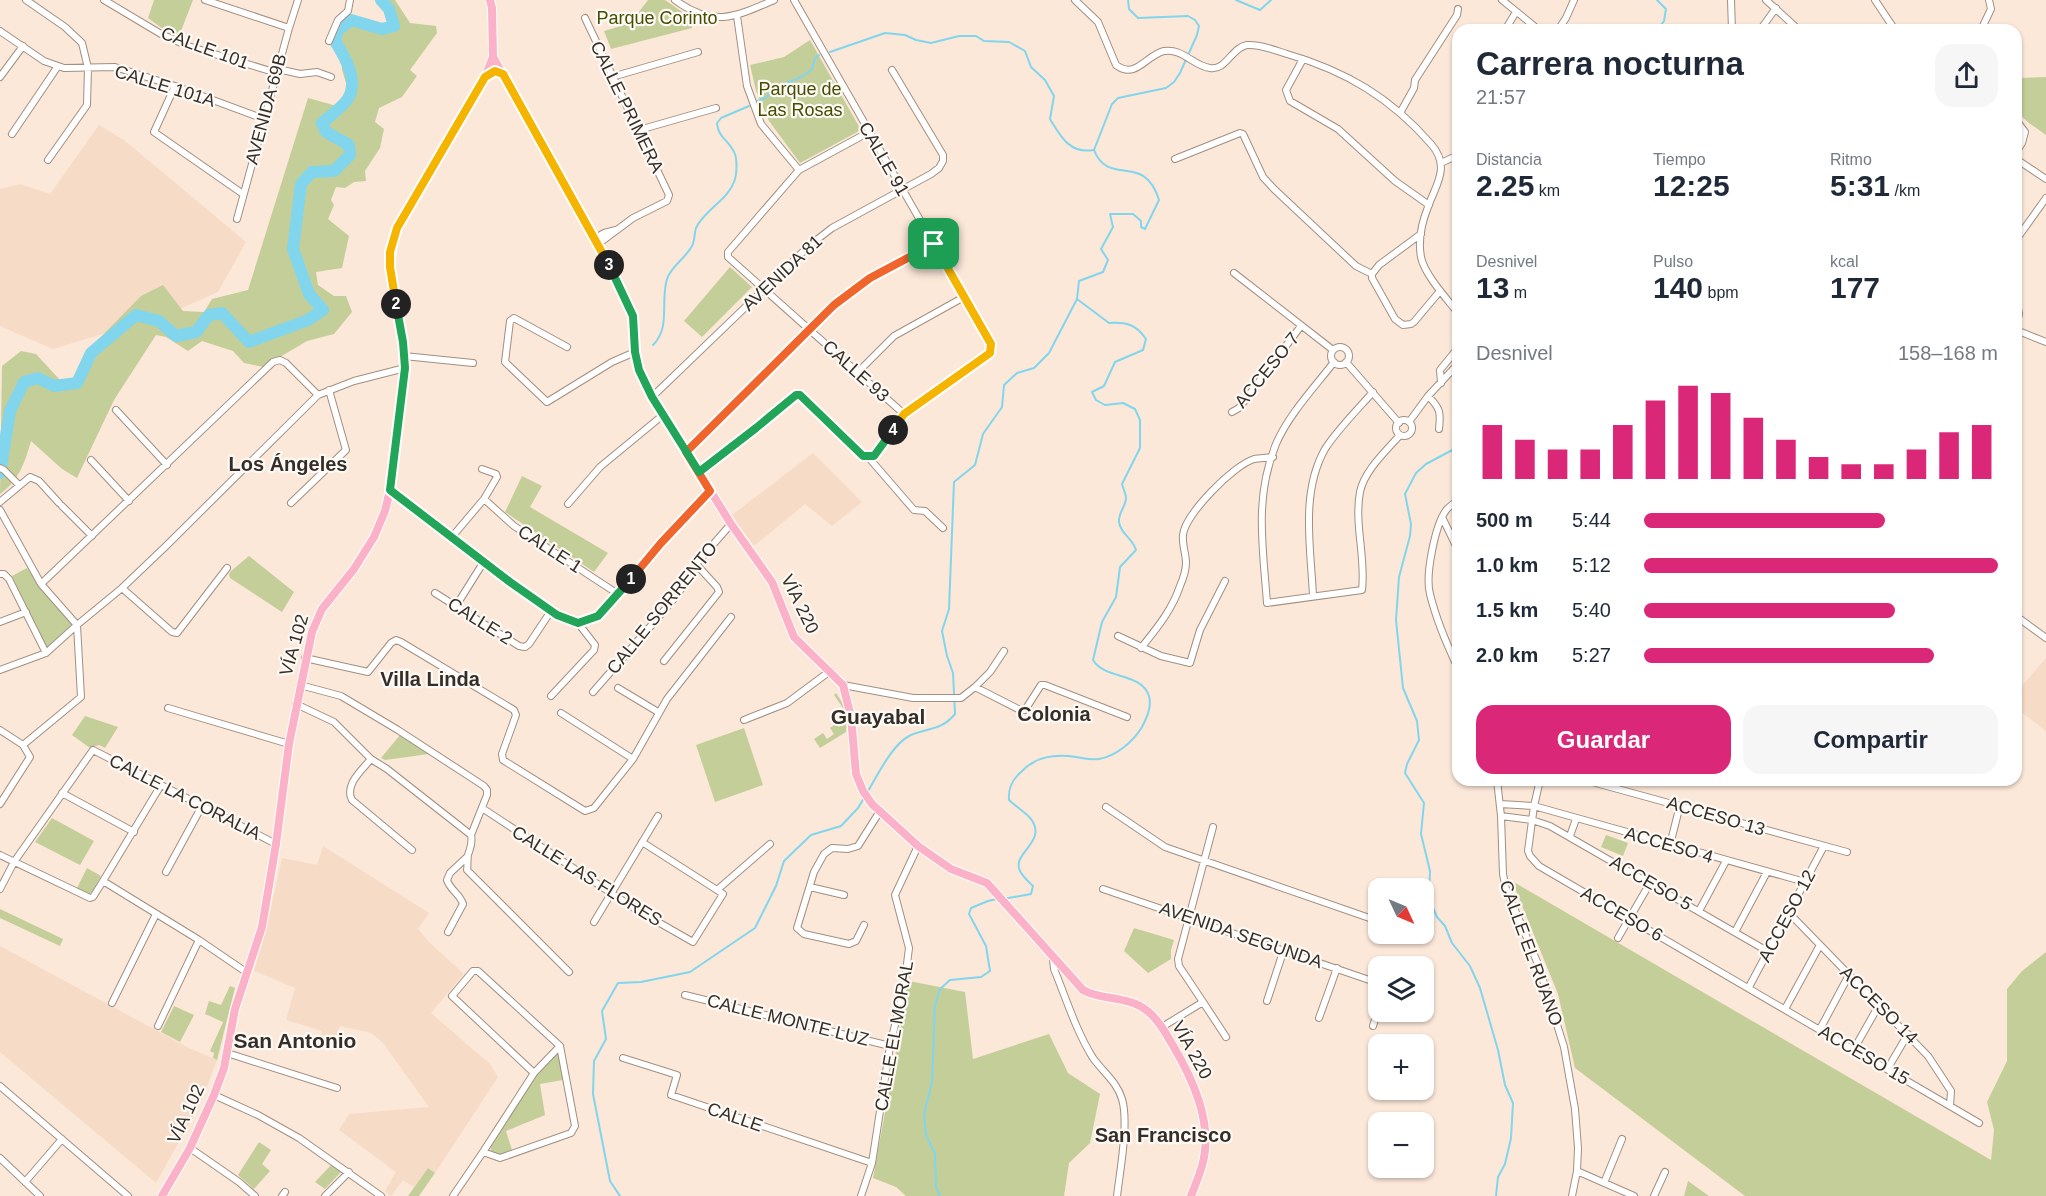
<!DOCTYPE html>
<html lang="es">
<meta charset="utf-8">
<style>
:root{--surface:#fff;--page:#f6f6f7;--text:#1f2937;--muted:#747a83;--accent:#db2777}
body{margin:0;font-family:Helvetica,sans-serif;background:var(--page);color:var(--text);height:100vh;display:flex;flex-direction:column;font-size:22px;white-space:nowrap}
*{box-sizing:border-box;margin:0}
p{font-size:20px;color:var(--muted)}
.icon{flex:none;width:33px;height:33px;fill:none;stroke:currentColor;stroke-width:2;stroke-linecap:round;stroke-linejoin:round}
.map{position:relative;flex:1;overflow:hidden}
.drawer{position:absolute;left:1452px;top:24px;width:570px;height:762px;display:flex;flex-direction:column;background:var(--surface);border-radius:18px;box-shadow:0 2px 4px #0004}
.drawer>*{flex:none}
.needle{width:39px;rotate:134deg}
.fabs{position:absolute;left:1368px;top:878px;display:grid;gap:12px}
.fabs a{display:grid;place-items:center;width:66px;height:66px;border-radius:12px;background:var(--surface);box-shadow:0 2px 4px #0004;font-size:30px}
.pin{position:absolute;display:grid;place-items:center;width:51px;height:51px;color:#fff;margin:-26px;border-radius:12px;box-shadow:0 3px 9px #0006}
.km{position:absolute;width:30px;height:30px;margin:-15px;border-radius:50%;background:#222;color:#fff;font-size:16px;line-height:30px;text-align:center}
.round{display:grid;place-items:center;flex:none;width:63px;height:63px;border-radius:18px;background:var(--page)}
.head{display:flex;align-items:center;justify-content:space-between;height:102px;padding:0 24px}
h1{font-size:33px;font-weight:600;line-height:45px}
.stats{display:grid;grid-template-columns:repeat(3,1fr);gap:9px;height:102px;padding:6px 24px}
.stats div{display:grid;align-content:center}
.stats b{font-size:30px;font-weight:600}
.stats small{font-size:16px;font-weight:400}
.stats p{font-size:16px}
.chart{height:168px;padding:12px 24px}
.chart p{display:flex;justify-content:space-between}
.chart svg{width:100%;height:108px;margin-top:6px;stroke:var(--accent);stroke-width:6}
.button{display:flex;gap:12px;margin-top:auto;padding:12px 24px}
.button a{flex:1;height:69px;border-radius:18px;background:var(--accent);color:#fff;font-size:24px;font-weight:600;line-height:69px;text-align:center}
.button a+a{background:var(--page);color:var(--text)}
ul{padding:0 24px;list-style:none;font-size:20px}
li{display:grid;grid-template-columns:96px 72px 1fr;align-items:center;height:45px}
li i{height:15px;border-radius:8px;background:var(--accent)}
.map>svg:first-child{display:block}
.built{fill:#f6dbc7}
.green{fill:#c4ce99}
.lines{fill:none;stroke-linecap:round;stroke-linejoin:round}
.stream{stroke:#81d5ed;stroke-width:2}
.river{stroke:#81d5ed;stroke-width:12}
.minor-casing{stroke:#a18f81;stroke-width:8}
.major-casing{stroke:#fff;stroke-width:10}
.minor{stroke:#fff;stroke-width:6}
.major{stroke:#fbb1c8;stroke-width:8}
.split-1-casing{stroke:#fff;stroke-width:12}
.split-2-casing{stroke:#fff;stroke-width:12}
.split-3-casing{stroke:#fff;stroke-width:12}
.split-4-casing{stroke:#fff;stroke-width:12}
.split-5-casing{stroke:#fff;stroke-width:12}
.split-1{stroke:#f0652b;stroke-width:8}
.split-2{stroke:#22a559;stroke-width:8}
.split-3{stroke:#f5b400;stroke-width:8}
.split-4{stroke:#22a559;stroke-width:8}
.split-5{stroke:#f5b400;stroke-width:8}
.labels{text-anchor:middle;stroke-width:4.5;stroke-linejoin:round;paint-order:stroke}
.park-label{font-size:18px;fill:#454e00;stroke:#fdf9f5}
.street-label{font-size:18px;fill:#352e28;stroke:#fdf9f5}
.neighbourhood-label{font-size:20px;font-weight:bold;fill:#352e28;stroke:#fdf9f5}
.quarter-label{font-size:21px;font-weight:bold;fill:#352e28;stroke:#fdf9f5}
</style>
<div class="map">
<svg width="2046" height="1196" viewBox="0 0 2046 1196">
<rect width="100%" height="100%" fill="#fce8d9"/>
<path class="built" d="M99,125L124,140L246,242L218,292L168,314L53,349L0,326V189L20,184L50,194Z
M813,453L862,502L832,526L805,504L754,546L732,515Z
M2046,658V731L2016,708V693Z
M323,846L429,913L418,929L430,943L464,974L431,1013L490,1064L498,1077L435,1173L428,1168L414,1187L403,1180L391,1196L385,1191L396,1172L339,1130L349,1114L429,1107L383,1043L371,1033L340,1026L332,1045L320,1041L322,1031L286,1020L295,988L254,971L268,922L282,858L317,865Z
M0,946L189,1048L217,1060L201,1102L156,1183L0,1052Z"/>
<path class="green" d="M154,0H193L179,36L163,29L148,18Z
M383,0H395L410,23L436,26L437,33L410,70L417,76L402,97L379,108L375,122L384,129L380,148L365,171L366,181L354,182L345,188L336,187L331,200L334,205L328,219L349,236L342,268L316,272L318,285L334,296H346L352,312L334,334L307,341L263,367L244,363L233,351L202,341L188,351L166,337L156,335L114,400L77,478L62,469L31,441C25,462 19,481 0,494L2,366L21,351L36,354L60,380L73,381L91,347L141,296L163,285L183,311L204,312L212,299L248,290L308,98L337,106L348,89L342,70L341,32L351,24L380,33L395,27L394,12Z
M648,0H665L691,18L692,28L611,49L604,31L634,22L635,17Z
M810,40L861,130L800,163L769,121L756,91L750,65L784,57Z
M2046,77V135L2029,123L2016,111V78Z
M730,267L752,287L702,337L684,321Z
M522,476L542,486L530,507L608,553L594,572L505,512Z
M249,556L294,592L282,612L230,578L229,574L231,571Z
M27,568L44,592L72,624L47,647L12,576Z
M836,693L847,710L846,732L820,748L814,739L823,733L827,739L834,734L830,728L837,723L833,716L843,708L834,695Z
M85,716L118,727L105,748L99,745L90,748L72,735Z
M744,728L763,785L715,802L696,745Z
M400,735L429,754L385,760L381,758Z
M52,818L94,841L80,865L35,842Z
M1606,835L1628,843L1623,856L1601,847Z
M87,868L101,876L92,892L89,894L77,888Z
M1512,881L1991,1160L1994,1130L1987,1102L2007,1061V989L2022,971L2046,952V1196H1745L1575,1068L1558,994Z
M0,909L63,939L60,946L0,918Z
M1134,928L1174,940L1171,950V959L1148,973L1124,951Z
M909,981L965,992L973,1059L1049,1034L1068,1073L1100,1094L1090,1143L1069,1163L1064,1196H906L896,1187L873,1178Z
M230,986L235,988L217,1060L213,1058L214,1053L210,1051L223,1022L205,1014L209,1001L221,1005Z
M174,1006L194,1015L180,1042L161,1032Z
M558,1053L563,1080L540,1084L545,1115L506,1131L512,1150L499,1156L492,1153L490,1146L534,1078Z
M259,1142L271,1150L262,1164L270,1171L254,1189L238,1175Z
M331,1165L341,1172L325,1189L315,1182Z
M428,1168L435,1173L419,1196H408Z
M1688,1181L1709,1196H1684Z"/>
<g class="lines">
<path class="stream" d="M1236,0L1260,10L1271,0
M1657,30L1664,21L1666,9L1657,0
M830,52L885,33L905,35L916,40L931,43L959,36H976L984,41L1009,42L1025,51L1031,67L1045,80L1054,96L1050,119C1061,137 1070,154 1093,150
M758,101L768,96L778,87L803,76L812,69L815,58L819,55
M653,345C671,327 660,302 667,279C671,266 685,259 692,246C695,241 694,234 696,228C704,210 727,201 734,182C737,174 738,157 733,150C727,139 718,137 717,123L721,118L749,106
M1458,447L1426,464L1416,473L1405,494L1411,524L1410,536L1399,577L1396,620L1403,688L1417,721L1419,740L1407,764L1405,773L1424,803L1421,834L1430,871L1429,899L1437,917L1445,926L1452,943L1470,966L1480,988L1498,1050L1505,1085L1513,1103L1511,1138L1505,1164L1498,1177L1496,1196
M867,793C877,776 892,745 909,736C927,727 940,732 955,714L953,673L947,656L942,631L949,609L954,482L975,465L983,434L1002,407L1004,385L1017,373L1034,368L1049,353L1077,299L1079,281L1103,272L1108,260L1101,249L1113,227L1110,214H1133L1141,221V227L1145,229L1159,200C1144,151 1109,188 1094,150L1112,104L1118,98L1166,88L1174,82L1180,73L1197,35L1199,26L1195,20L1188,16L1138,18L1129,9L1128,0
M1003,899L1031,894L1033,886C1029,882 1023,877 1020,871C1011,853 1048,842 1031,819C1025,812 1015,806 1009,800C1008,788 1012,780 1021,772C1036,756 1055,754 1076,757C1083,758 1092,760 1099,759C1116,756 1133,742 1142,727C1147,717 1152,707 1149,696C1141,672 1105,680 1093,660L1102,622L1116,597L1120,567L1136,550C1132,537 1121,535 1119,522C1118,513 1126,506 1126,498C1126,494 1123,488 1122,484L1140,448V420L1135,409L1123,403L1105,405L1096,400L1092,392L1104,386L1115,362L1143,350L1146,339C1136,324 1126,322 1109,323L1077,299
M620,1196L610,1181L593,1094L594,1061L606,1039L602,1011L618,983L641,982L690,972L755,928L776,886L784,861L811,835L841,826L858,808L864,798
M940,1196L936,1187L935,1154L926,1135L924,1114L932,1082L935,1005L940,989L950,980L981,977L990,971L986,946L969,914L971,908L988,901L997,899"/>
<path class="river" d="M0,473L10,411L24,382L38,378L54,386L77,383L91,353L136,315L159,321L176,336L196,332L209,315L222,313L249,342L308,320L323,310L309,294L293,249L301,184L312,172L334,171L350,155L349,145L326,132L322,123C330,116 341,108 347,100C360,82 345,57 335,41L338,30L351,20L382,29L394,26L389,9L381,0"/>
<defs>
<path id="minor" d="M26,0L65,27L82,43L88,68L87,105L48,160
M104,0L161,34L188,46L277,73
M205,0L289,28
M675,0C713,28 735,17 774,0
M1075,0L1098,22L1116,65C1136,80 1146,55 1164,51C1183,48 1193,66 1210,68C1226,71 1232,47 1247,45C1260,44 1274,50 1287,54C1346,71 1391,98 1431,144C1451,167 1436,184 1428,207C1422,222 1418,241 1421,257C1424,274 1447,299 1458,313
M1502,0L1539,30
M1731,0L1732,30
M1766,0L1799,30
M1875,0L1895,30
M737,16L747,86L761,124L799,170
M585,18L669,195L667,201L633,218L598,244
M1505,30L1516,12
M1558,30L1566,18L1574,0
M1760,30L1776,8
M1981,30L1991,9L1989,0
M0,31L44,61L64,68L115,67L175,86L264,119
M329,41L338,20L348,11L350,0
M1303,59L1286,90L1290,101L1338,129L1395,181L1429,205
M278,69L300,74L317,72L331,77
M0,77L23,46
M612,77L698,52
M175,86L154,132L243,194
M1458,103V105
M1400,113L1414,88L1415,80L1457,15L1458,9
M2016,120L2025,132L2022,143L2016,152
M639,130L716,108
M869,132L799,170L728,252V257L904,414
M12,134L58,66
M1175,159L1240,133L1243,134L1263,177L1274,189L1356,266L1372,274
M2016,159L2046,179
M1441,163L1458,155
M237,219L289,28L298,0
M1421,234L1379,265L1372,274V278L1395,319L1403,325L1411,324L1414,322L1440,291
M595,238L604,233L616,230
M2016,240L2046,198
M1234,273L1333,350
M2016,297L2019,314L2016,328
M2016,330L2046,342
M567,347L514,318L510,321L505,362L547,402L612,362L635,352
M1331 356a9 9 0 1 1 18 0a9 9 0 1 1-18 0Z
M404,356L473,363
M1334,362C1314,388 1289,414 1276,444C1254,498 1263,547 1267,603L1362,590C1366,558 1354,524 1360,492C1364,471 1386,451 1400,435
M1346,362L1399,423
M858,372L894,336L964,297
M1441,383L1440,370L1458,348
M1428,396C1440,408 1441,412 1439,429
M652,397L810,245L832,228L931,174L939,168L943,161V155L892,70
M116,410L167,465
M1232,412L1239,408L1301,326
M1396 428a8 8 0 1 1 16 0a8 8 0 1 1-16 0Z
M1409,422L1428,396L1458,364
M685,452L834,305L870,277L934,244
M869,458L914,510L925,511L943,528
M91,460L129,501
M0,468L4,470L19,485
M698,472L796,395H800L863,456H874L904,414L990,353L991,344L794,0
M390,490L510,582L557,615L578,623
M484,499L514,526L618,594
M1458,501C1454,503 1450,506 1447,509C1435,524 1425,576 1430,594C1436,619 1447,645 1458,668
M0,502L30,477L39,481L59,503
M291,503L346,450L329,390
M568,504L600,467L663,415
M62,506L92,536
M0,510L41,584L77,625L46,653L0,670
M1442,517L1458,550
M451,538L484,499L497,477L496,474L482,469
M0,574H4L9,579L46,653
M41,584L273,362L280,360L286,363L318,395
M122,588L172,632L177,633L227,568
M435,593L519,646L525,647L529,644L551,611
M1313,596C1311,549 1300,493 1325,449C1337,430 1358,409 1373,392
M456,606L483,563
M2016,616L2046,638
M0,622L26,612
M1118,636L1161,656L1190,663L1200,630L1225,581
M1141,648C1157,628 1172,610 1180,586C1183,579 1186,571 1186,563C1186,554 1182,545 1183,535C1185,514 1234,465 1254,459C1260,458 1267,458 1273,457
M305,658L368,672L391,643L396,640L401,642L514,710L516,715L502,754L503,760L585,811L594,808L633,759L667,699L731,617
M664,661L719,592L717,587L696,564
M843,685L913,698H961L975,687L1020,710H1025L1041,685H1045L1127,717
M975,687L990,672L1004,651
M618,688L658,712
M593,692L656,620L678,594L696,564L731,524
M551,696L594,650L595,645L578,623L591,620L605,610L661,543L710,491
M296,704L334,722L371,759L387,769L471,835L487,795V790L484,786L398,730L341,696L300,685
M168,708L289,744
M561,713L633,759
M744,720L787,703L830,671
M0,730L23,745L30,757L0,804
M23,745L81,697L77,625L122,588L166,546L318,395L354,381L405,368
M371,759C362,770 344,785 352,800L412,850
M1497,780L1501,816L1503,874L1506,889L1538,964L1564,1047L1575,1109L1578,1148L1577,1171L1572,1196
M1540,780L1534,806L1528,851L1530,856L1539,866L1979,1123
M1585,780L1847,852
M62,793L134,832
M1500,804L1534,806L1805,882
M1106,807L1165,847L1378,921
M482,808L637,910L693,942L723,894L717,890L770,844
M1501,816L1532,820L1550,826L1769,952
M471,835C473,844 470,848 468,855C467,859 468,865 467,870L569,972
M1570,836L1576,819
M642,842L717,890
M1670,845L1680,805
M0,855L90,898L93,897L103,881L199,940L246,972
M166,872L202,806
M103,881L161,785
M810,887L844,895
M0,889L14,862L93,750L276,844
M1103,889L1378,983
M1699,911L1726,861
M1789,913L1928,1056L1951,1091L1950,1106
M594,922L658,816
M864,925L856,941L849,944L804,934L797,928L814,872L824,854L832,848L848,849L858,846L880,811
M448,932L463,904C460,894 450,890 447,880L450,873L467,857
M1735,932L1767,872
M1618,938L1650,883
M1053,959L1054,969C1066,998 1076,1031 1093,1058C1103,1072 1117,1082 1122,1099C1129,1123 1120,1171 1117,1196
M1749,987L1824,846
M685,995L890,1046
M1267,1001L1284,949
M1203,1002L1226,1037
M112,1003L156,914
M1785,1009L1820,945
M1319,1018L1337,968
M158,1026L199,940
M1373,1026L1378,1010
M1162,1027L1203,1002L1179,966L1178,959L1213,827
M1820,1029L1849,975
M1854,1049L1879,1005
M227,1053L337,1088
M623,1058L677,1075L671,1095L872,1163
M1888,1068L1908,1034
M0,1086L128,1196
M214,1095L258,1115L299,1138L381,1196
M190,1148L239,1182L255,1196
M483,1152L534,1073L560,1046
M0,1158L40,1196
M1577,1171L1634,1196
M25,1182L62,1139
M1604,1183L1622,1139
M282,1196L285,1192
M325,1196L349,1172
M453,1196L483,1152L500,1158L571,1133L575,1126L560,1046L478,971H473L452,996L534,1073
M861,1196L872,1163L890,1046L904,987L909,948L895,895L918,846
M1654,1196L1665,1172"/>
<path id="major" d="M493,57L595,238L624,295L633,316L635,352L639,370L652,397L731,524L772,582L794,637L843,685L851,717L856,774L863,791L872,804L918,846L951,869L987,883L1083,990C1100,1000 1122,996 1140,1006C1155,1014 1164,1030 1172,1044C1193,1079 1214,1124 1202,1166C1199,1176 1195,1186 1191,1196
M162,1196L190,1148L214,1095L224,1068L235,1009L262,927L276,844L289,744L312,632L322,609L354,569L374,537L385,511L390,490L405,368L403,342L390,267L394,236L399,224L485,77L493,57L492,8L490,0"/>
</defs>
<use href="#minor" class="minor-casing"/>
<use href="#major" class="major-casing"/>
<use href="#minor" class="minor"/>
<use href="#major" class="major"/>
</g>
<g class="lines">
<defs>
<path id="split-1" d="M631,579L661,543L710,491L686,452L834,305L870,278L934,244"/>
<path id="split-2" d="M396,304L403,342L405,368L390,490L510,582L557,615L578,623L598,616L631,579"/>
<path id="split-3" d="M396,304L390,267V252L397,228L485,77L495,71L503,74L609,265"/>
<path id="split-4" d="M609,265L633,316L635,352L639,370L652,397L699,472L756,428L796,395H800L863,456H874L893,430"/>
<path id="split-5" d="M893,430L904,414L990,353L991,344L934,244"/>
</defs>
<use href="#split-1" class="split-1-casing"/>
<use href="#split-2" class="split-2-casing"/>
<use href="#split-3" class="split-3-casing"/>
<use href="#split-4" class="split-4-casing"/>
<use href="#split-5" class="split-5-casing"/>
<use href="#split-1" class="split-1"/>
<use href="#split-2" class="split-2"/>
<use href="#split-3" class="split-3"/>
<use href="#split-4" class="split-4"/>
<use href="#split-5" class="split-5"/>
</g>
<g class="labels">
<g class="park-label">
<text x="657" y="24">Parque Corinto</text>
<text x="800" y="95">Parque de<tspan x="800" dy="21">Las Rosas</tspan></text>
</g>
<g class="street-label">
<text transform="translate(205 48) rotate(20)" y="6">CALLE 101</text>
<text transform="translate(165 86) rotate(17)" y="6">CALLE 101A</text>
<text transform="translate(627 107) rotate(64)" y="6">CALLE PRIMERA</text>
<text transform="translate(266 109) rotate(-75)" y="6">AVENIDA 69B</text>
<text transform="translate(884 159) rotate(60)" y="6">CALLE 91</text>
<text transform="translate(782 273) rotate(-43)" y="6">AVENIDA 81</text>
<text transform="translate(1267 370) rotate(-51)" y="6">ACCESO 7</text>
<text transform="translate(856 371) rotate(42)" y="6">CALLE 93</text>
<text transform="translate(550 549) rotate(33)" y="6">CALLE 1</text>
<text transform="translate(800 604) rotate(64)" y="6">VÍA 220</text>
<text transform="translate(662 608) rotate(-51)" y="6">CALLE SORRENTO</text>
<text transform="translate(480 621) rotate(32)" y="6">CALLE 2</text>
<text transform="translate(294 645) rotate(-74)" y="6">VÍA 102</text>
<text transform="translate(185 797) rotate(27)" y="6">CALLE LA CORALIA</text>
<text transform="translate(1716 816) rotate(16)" y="6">ACCESO 13</text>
<text transform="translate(1669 845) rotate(16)" y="6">ACCESO 4</text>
<text transform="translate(587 876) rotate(32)" y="6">CALLE LAS FLORES</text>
<text transform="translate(1651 883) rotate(30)" y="6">ACCESO 5</text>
<text transform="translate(1622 914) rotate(30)" y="6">ACCESO 6</text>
<text transform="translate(1787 916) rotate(-62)" y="6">ACCESO 12</text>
<text transform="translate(1241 935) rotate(19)" y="6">AVENIDA SEGUNDA</text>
<text transform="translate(1531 953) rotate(70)" y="6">CALLE EL RUANO</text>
<text transform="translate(1879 1005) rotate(45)" y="6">ACCESO 14</text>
<text transform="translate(788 1020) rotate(14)" y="6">CALLE MONTE LUZ</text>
<text transform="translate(894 1036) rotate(-80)" y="6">CALLE EL MORAL</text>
<text transform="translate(1192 1050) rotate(61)" y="6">VÍA 220</text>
<text transform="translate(1864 1055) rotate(30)" y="6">ACCESO 15</text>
<text transform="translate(186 1114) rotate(-65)" y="6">VÍA 102</text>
<text transform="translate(735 1117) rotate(19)" y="6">CALLE</text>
</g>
<g class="neighbourhood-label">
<text x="288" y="471">Los Ángeles</text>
<text x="430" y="686">Villa Linda</text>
<text x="1054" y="721">Colonia</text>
<text x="1163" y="1142">San Francisco</text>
</g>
<g class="quarter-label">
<text x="878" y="724">Guayabal</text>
<text x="295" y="1048">San Antonio</text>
</g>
</g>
</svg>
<div class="fabs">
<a><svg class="needle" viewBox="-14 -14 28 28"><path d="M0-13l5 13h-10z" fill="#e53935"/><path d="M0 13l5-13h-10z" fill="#747a83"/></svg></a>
<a><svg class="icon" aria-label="layers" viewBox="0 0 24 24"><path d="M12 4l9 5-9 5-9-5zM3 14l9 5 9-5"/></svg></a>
<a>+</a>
<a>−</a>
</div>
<div class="pin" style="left:934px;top:244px;background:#1e9e55"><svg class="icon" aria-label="arrive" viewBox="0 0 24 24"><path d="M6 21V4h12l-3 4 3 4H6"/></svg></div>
<b class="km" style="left:631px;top:579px">1</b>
<b class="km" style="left:396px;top:304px">2</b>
<b class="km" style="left:609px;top:265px">3</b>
<b class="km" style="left:893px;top:430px">4</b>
<section class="drawer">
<div class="head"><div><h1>Carrera nocturna</h1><p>21:57</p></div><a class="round"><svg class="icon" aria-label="share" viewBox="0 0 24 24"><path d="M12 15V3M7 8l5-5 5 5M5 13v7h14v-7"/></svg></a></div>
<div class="stats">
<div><p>Distancia</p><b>2.25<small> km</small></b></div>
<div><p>Tiempo</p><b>12:25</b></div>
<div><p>Ritmo</p><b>5:31<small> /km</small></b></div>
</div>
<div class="stats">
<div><p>Desnivel</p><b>13<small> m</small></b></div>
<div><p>Pulso</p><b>140<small> bpm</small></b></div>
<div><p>kcal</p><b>177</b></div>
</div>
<div class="chart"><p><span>Desnivel</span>158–168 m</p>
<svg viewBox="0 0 160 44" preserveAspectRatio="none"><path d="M5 44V22M15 44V28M25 44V32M35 44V32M45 44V22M55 44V12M65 44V6M75 44V9M85 44V19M95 44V28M105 44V35M115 44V38M125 44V38M135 44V32M145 44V25M155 44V22"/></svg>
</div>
<ul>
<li><b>500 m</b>5:44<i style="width:68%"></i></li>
<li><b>1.0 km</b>5:12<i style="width:100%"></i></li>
<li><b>1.5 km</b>5:40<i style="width:71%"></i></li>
<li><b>2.0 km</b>5:27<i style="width:82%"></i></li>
</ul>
<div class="button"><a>Guardar</a><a>Compartir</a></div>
</section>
</div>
